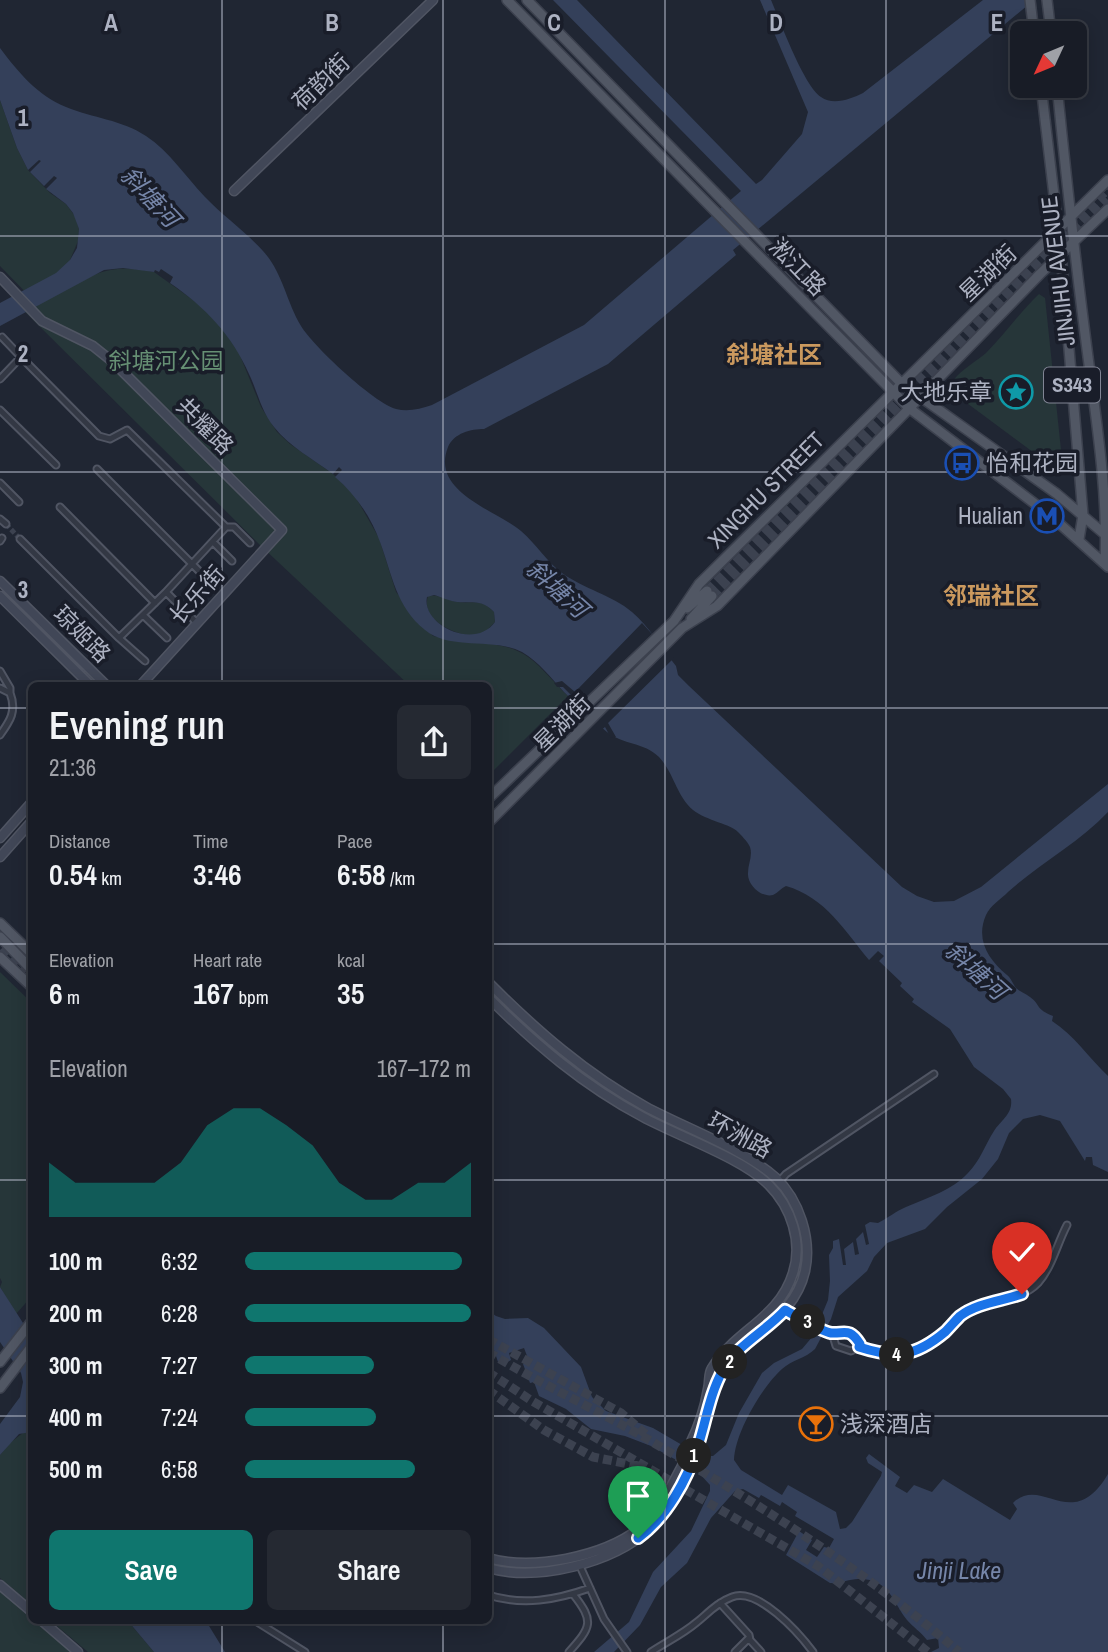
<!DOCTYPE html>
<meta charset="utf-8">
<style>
:root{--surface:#181c26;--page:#252932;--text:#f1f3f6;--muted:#9fa1a7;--line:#363a43;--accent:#0f766e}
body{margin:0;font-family:"Archivo Narrow","Noto Sans SC",sans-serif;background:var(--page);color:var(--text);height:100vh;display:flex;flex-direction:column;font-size:26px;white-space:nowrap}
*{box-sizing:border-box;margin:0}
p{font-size:23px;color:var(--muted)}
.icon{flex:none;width:38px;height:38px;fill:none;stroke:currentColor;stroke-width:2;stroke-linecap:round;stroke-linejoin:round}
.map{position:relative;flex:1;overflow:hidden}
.panel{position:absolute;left:28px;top:682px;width:464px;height:942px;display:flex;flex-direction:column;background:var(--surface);border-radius:10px;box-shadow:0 4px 18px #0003,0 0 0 2px var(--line)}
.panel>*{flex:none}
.needle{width:46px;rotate:226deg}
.buttons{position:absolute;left:1010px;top:21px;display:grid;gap:14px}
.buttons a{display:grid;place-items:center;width:77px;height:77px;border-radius:10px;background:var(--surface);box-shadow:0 4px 18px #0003,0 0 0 2px var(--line);font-size:35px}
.pin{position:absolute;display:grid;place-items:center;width:60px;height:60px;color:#fff;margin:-72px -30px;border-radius:50% 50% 50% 0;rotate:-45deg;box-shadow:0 0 7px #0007}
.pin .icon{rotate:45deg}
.km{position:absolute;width:35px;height:35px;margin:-18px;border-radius:50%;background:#222;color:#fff;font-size:19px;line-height:35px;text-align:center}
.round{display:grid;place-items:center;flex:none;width:74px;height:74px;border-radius:10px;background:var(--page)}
.head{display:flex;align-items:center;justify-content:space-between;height:119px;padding:0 21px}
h1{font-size:38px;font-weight:600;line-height:52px}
.metrics{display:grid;grid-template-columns:repeat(3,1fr);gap:10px;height:119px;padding:7px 21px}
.metrics div{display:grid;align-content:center}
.metrics b{font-size:30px;font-weight:600}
.metrics small{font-size:19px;font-weight:400}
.metrics p{font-size:19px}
.chart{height:196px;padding:14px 21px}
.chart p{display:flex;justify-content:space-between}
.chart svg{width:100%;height:126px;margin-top:7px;fill:var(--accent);opacity:.7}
.primary-button{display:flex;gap:14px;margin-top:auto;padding:14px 21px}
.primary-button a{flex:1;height:80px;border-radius:10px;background:var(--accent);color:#fff;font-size:28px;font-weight:600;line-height:80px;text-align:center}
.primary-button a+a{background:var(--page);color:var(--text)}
ul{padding:0 21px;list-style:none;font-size:23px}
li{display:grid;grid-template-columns:112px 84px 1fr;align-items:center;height:52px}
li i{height:18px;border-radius:9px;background:var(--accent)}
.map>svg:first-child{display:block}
.green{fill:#263639}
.water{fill:#34405a;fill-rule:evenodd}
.pier{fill:#202633}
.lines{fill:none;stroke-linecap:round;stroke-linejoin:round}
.street-tunnel{stroke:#3c4250;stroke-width:5;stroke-dasharray:5 2.5;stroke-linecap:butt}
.primary-tunnel{stroke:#3c4250;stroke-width:9;stroke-dasharray:9 4.5;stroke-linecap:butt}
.street-casing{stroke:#505563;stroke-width:9}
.secondary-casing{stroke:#505563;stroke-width:11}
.primary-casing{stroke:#3c414e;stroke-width:12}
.street{stroke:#333844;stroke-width:5}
.secondary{stroke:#414757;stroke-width:8}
.primary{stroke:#515764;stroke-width:9}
.secondary-bridge-casing{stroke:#505563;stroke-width:11;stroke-linecap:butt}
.secondary-bridge{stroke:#414757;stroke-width:8}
.route-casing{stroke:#fff;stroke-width:14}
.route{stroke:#1a73e8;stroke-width:9}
.grid{fill:none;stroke:#adb2c2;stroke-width:2;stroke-opacity:0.55}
.labels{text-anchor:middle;stroke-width:7;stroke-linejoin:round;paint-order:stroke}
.shield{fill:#191d29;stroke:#818594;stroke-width:2}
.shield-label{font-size:21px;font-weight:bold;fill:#adb2c2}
.street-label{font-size:23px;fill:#adb2c2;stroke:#191d29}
.park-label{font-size:23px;fill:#669074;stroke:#191d29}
.poi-label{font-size:23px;fill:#adb2c2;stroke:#191d29;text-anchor:end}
.water-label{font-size:24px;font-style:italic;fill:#7686a9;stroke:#191d29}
.neighbourhood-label{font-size:24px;font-weight:bold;fill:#cb995e;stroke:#191d29}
.grid-label{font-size:23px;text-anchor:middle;font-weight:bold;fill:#adb2c2;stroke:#191d29;stroke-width:7;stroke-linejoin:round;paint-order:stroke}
</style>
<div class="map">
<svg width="1108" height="1652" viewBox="0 0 1108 1652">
<rect width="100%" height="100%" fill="#202633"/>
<path class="green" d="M0,100L17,148L28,170L50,193L66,204L75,216L79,229L78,241L70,260L77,283C105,268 122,265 154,272L200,305L221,327L239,353L261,407L277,432L290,444L333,474L355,496L379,538L396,592L433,636L467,642L466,635C448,631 421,618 428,596C438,594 446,600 457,602C474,604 480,598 494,612L495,622L484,633L469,636L470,642C529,646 529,657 568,696L491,773L488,771V686H410L260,545L25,312L38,305L0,266Z
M1039,294L1045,298L1063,469L1060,472L952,392L949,388C956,372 973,364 986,353C1005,334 1020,312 1039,294Z
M0,972L32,1003V1296L16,1314L0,1287L2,1282L0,1278Z
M24,1432H31V1604L0,1578V1455L10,1443Z
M0,1589L31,1617L32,1620L36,1621L73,1652H0Z
M51,1621H128L154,1652H88Z"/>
<path class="water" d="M553,0H577L756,184L762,180L802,134L808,112L760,0H771C780,21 804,86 821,97C833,106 851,99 863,93L983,0H1034L733,250L736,255L608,364L484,429C471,429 454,433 448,447C430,492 496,510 521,531C536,544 547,562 562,573C584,589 612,595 632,612C649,626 662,649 676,666L678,675L689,686L902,887L917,896L934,902L954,901L981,887L1108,784V812C1080,842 1039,864 1008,892C1001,899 990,906 986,915C975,940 989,960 1007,975C1011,978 1013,984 1016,988C1020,992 1025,993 1030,997C1041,1005 1035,1009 1053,1016L1052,1021C1074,1035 1089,1058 1108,1076V1172L1093,1165L1092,1157H1086L1085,1161L1060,1121L1040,1115L1023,1119L1009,1133L998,1159L982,1179L947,1207L925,1229L887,1243L874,1257L867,1271L838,1297L831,1319L815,1349C806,1358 792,1360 782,1369C762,1387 735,1432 734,1460L741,1470L782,1495L788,1485L836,1512L840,1529L846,1528L852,1522L881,1476L882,1472L868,1463L866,1458L869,1454L900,1477L895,1486L907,1493L914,1485L932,1492L943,1479L1010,1520L1017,1509L1013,1503C1042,1474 1072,1535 1108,1474V1652H931L939,1648L938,1638L927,1640C921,1632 913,1627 907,1620C892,1601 889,1578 858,1579C849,1579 840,1584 830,1583L786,1555L799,1531L812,1540L806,1550L817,1557L824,1547L829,1548L834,1539L795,1516L797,1512L782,1502L780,1506L761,1495L759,1498L743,1489L735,1491L711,1518L687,1563L661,1587L640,1625L614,1652H594L629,1622L653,1572L691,1531L710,1491V1485L698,1472L651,1446L625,1436L591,1429L566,1409L539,1396L534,1382L530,1383L523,1364L529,1361L524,1348L509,1353L511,1360L504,1364L502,1360L498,1362L488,1332V1310L496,1316L505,1319L528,1318L544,1328L581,1367L592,1397L606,1411L653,1428L701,1456H713L726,1445L739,1413L762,1373L774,1363L802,1349L813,1336L828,1300L830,1281L829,1255L833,1248V1241L839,1239L843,1265H846L844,1249L853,1242L855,1255L859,1254L856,1239L863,1232L866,1245L869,1244L865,1225L870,1222L878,1223C888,1218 896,1211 906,1207C929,1197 951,1191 968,1173C980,1161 985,1145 994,1131C1001,1120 1013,1114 1011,1099L1003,1089L974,1067L950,1029L912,1002L914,999L900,986L902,983L879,961L884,956L878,951L869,960C845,931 825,897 786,886C781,888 778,893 773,895C761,898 747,884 748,873C748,864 753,856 750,847C748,842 740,834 738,832C731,824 707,821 693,810C676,795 674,773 659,757C644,742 623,745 607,732C592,720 578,706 564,692C551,678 539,662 522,652C492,637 451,651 425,630C396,607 392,574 380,542C371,517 356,495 335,477L342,470L339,467L333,474C313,459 290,447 274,427C261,411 258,393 249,374C232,335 205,307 170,283L173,277L161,269L159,272L155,270L154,272L123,268L104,270L0,326V303L56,273L70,260L77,248L79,229L73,213L66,204L46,189L57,178L54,176L44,186L30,172L41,161L39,160L28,170L17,148L0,100V48C18,72 38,96 66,107C93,118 122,120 146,136C170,152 185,176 205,197C223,216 245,231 263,251C283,273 286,301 301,326C313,346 374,403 396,409C408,412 420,409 432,405L584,325L741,191ZM434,595C441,597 449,601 457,602C472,603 482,599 494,612L495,622C474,651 421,624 427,597Z
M0,1287L32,1337L31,1432L19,1434L0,1455V1424L20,1397L23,1382L21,1373L0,1342Z
M128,1621H206L225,1652H154Z"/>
<path class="pier" d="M642,623L674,658L608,723L616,737L611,738L605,727L600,731L567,700L571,695L563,687H557L554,683L562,681L575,692Z"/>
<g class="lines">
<path class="street-tunnel" d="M6,524L20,539"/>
<path class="primary-tunnel" d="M707,591L1108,189
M712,596L1108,200
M0,950L23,974
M488,1339L621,1413L649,1437
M488,1352C546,1387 608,1415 666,1450C768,1510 869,1574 959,1652
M488,1372L532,1401L818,1566L928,1652
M488,1390L544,1430L593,1457L644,1467"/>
<defs>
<path id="street" d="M2,337L21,357
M0,379L21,357L99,436L110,439L127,430L226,527L166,592L197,623
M0,410L56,465
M97,469L212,584
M0,483L19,502
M60,507L155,603
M0,519L6,524
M226,527H234L250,543
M20,539L119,638L166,592
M0,541L2,538
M213,542L232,561
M143,615L167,638
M119,638L145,661
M0,671L10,688V693L0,688
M0,735C10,721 17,711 10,693
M779,1182L786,1174L934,1074
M785,1310C796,1316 819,1331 831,1333C845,1334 849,1327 860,1344L859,1347
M832,1333L836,1346L851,1351L859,1347C877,1353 894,1357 912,1352C934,1346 945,1325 964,1314C987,1301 1020,1302 1038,1283C1052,1267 1057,1244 1067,1225
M579,1564L604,1619L627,1652
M488,1595C523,1606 556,1600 590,1588
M720,1603L749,1635L750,1640L761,1652
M254,1620L305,1652
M569,1652C591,1627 595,1622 573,1594
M651,1652C666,1642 683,1634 697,1622C708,1613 718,1602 732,1597C758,1587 799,1633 813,1652
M735,1652L749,1638"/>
<path id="secondary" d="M234,191L433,0
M0,277L42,321L93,346L113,362L282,530L140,686
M0,581L107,686
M0,596L91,686
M0,838L32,802
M0,857L32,821
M488,982C536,1030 586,1074 646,1107C683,1127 746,1150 776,1178C799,1200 812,1239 805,1271C794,1319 750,1331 725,1367C709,1389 705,1422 698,1447
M488,997C535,1044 583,1085 643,1117C678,1136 742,1158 769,1185C791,1207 803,1242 793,1273C779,1319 735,1330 712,1368C708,1374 710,1382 708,1389C705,1407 698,1428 690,1444
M488,1558C532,1571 602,1557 639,1529C659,1513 670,1488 682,1466
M488,1568C538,1582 612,1563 650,1529C668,1513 677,1491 688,1470
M0,1585L32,1612
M41,1620L78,1652"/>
<path id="primary" d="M507,0L909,408L1051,516L1108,567
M527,0L901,383L1057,494L1108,537
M1030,0L1034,33
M1047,0L1051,33
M1041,86L1061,254L1083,515L1079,539
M1057,86C1066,176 1076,266 1088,357C1097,425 1108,495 1105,564
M687,608L707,591
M691,619L712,596
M488,799L674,621L699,584L1108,180
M488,823L682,628L717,606L1040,274L1108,209
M0,923L32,954
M0,937L32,970
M0,957L32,987
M0,1362L32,1321
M0,1388L32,1346"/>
</defs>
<use href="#street" class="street-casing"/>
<use href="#secondary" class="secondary-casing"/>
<use href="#primary" class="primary-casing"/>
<use href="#street" class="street"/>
<use href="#secondary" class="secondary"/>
<use href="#primary" class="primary"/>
<defs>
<path id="secondary-bridge" d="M682,1466L690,1444
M688,1470L698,1447"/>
</defs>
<use href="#secondary-bridge" class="secondary-bridge-casing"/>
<use href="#secondary-bridge" class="secondary-bridge"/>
</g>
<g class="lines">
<defs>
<path id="route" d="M638,1538C667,1517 687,1480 698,1446C706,1421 710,1393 723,1370C737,1345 766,1331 785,1310C796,1316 820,1331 831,1333C845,1334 849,1327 860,1344L859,1347C896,1359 915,1357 945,1332C950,1327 955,1321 960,1316C977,1303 1002,1301 1022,1294"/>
</defs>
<use href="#route" class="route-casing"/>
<use href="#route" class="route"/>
</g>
<path class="grid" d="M222,0V686M443,0V686M665,0V1652M886,0V1652M0,236H1108M0,472H1108M0,708H32M488,708H1108M0,944H32M488,944H1108M0,1180H32M488,1180H1108M0,1416H32M488,1416H1108M222,1620V1652M443,1620V1652"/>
<defs>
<symbol id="sight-ring" viewBox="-11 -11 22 22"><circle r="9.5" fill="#191d29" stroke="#0f9aa8" stroke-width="1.5"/><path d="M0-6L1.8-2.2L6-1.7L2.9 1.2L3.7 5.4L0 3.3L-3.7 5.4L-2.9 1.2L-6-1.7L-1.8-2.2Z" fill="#0f9aa8"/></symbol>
<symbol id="bus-ring" viewBox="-11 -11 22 22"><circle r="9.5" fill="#191d29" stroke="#1a4fb4" stroke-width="1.5"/><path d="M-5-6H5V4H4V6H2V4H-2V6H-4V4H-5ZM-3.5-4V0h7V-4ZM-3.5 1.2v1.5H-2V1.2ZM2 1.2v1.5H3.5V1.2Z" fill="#1a4fb4"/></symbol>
<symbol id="metro-ring" viewBox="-11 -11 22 22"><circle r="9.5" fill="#191d29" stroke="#1a4fb4" stroke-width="1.5"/><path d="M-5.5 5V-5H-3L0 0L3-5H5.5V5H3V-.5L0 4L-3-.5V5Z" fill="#1a4fb4"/></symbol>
<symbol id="bar-ring" viewBox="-11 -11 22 22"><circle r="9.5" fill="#191d29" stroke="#e8710a" stroke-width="1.5"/><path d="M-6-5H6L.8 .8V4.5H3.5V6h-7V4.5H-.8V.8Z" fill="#e8710a"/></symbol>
</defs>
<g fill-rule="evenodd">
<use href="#sight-ring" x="997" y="373" width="38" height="38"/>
<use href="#bus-ring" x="943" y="444" width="38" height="38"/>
<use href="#metro-ring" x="1028" y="497" width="38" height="38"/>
<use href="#bar-ring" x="797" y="1405" width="38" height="38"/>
</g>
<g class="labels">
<rect class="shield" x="1044" y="367.5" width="56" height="35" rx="5"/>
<g class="shield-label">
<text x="1072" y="392">S343</text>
</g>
<g class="street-label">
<text transform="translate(321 82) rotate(-44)" y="8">荷韵街</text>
<text transform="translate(798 267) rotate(46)" y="8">淞江路</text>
<text transform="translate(1058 271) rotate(-97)" y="8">JINJIHU AVENUE</text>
<text transform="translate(988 273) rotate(-44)" y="8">星湖街</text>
<text transform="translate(205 426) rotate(45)" y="8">共耀路</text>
<text transform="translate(766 490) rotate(-45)" y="8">XINGHU STREET</text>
<text transform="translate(197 595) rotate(-48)" y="8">长乐街</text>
<text transform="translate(82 634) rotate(45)" y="8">琼姬路</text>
<text transform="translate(562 723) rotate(-45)" y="8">星湖街</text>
<text transform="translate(740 1135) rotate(29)" y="8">环洲路</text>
</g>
<g class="park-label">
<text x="166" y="369">斜塘河公园</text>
</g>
<g class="poi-label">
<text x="992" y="400">大地乐章</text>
<text x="986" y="471" text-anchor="start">怡和花园</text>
<text x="1023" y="524">Hualian</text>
<text x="840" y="1432" text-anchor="start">浅深酒店</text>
</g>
<g class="water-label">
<text transform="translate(150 197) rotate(47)" y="8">斜塘河</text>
<text transform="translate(557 589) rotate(42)" y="8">斜塘河</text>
<text transform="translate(976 971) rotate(42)" y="8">斜塘河</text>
<text x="959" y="1579">Jinji Lake</text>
</g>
<g class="neighbourhood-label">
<text x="774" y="363">斜塘社区</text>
<text x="991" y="604">邻瑞社区</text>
</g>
</g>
<g class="grid-label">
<text x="111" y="31">A</text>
<text x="332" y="31">B</text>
<text x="554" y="31">C</text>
<text x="776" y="31">D</text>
<text x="997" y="31">E</text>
<text x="23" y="126">1</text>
<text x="23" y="362">2</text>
<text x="23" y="598">3</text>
</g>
</svg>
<div class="buttons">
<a><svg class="needle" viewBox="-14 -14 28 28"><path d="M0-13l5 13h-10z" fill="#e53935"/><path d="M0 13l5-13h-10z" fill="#9fa1a7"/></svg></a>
</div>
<div class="pin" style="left:638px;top:1538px;background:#1e9e55"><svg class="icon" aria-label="arrive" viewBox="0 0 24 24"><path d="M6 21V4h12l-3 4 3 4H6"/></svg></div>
<div class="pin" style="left:1022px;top:1294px;background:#d93025"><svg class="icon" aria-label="check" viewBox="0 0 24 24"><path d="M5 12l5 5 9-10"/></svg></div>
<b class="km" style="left:694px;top:1456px">1</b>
<b class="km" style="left:730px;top:1362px">2</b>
<b class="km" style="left:808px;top:1322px">3</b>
<b class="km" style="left:897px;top:1355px">4</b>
<section class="panel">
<div class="head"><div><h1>Evening run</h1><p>21:36</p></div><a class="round"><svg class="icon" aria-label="share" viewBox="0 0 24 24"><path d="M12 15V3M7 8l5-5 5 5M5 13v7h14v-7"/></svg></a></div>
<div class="metrics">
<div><p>Distance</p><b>0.54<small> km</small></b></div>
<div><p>Time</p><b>3:46</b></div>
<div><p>Pace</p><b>6:58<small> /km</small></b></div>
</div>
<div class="metrics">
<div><p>Elevation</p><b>6<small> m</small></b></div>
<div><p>Heart rate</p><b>167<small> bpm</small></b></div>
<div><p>kcal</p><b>35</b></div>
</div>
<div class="chart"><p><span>Elevation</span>167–172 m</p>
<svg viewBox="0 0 160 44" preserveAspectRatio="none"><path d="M0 44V25L10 32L20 32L30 32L40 32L50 25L60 12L70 6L80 6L90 12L100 19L110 32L120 38L130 38L140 32L150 32L160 25V44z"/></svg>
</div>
<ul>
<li><b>100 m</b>6:32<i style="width:96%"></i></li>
<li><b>200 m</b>6:28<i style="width:100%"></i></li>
<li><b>300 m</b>7:27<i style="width:57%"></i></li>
<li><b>400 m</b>7:24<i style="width:58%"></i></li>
<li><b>500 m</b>6:58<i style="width:75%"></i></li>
</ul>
<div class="primary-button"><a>Save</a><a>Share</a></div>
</section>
</div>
